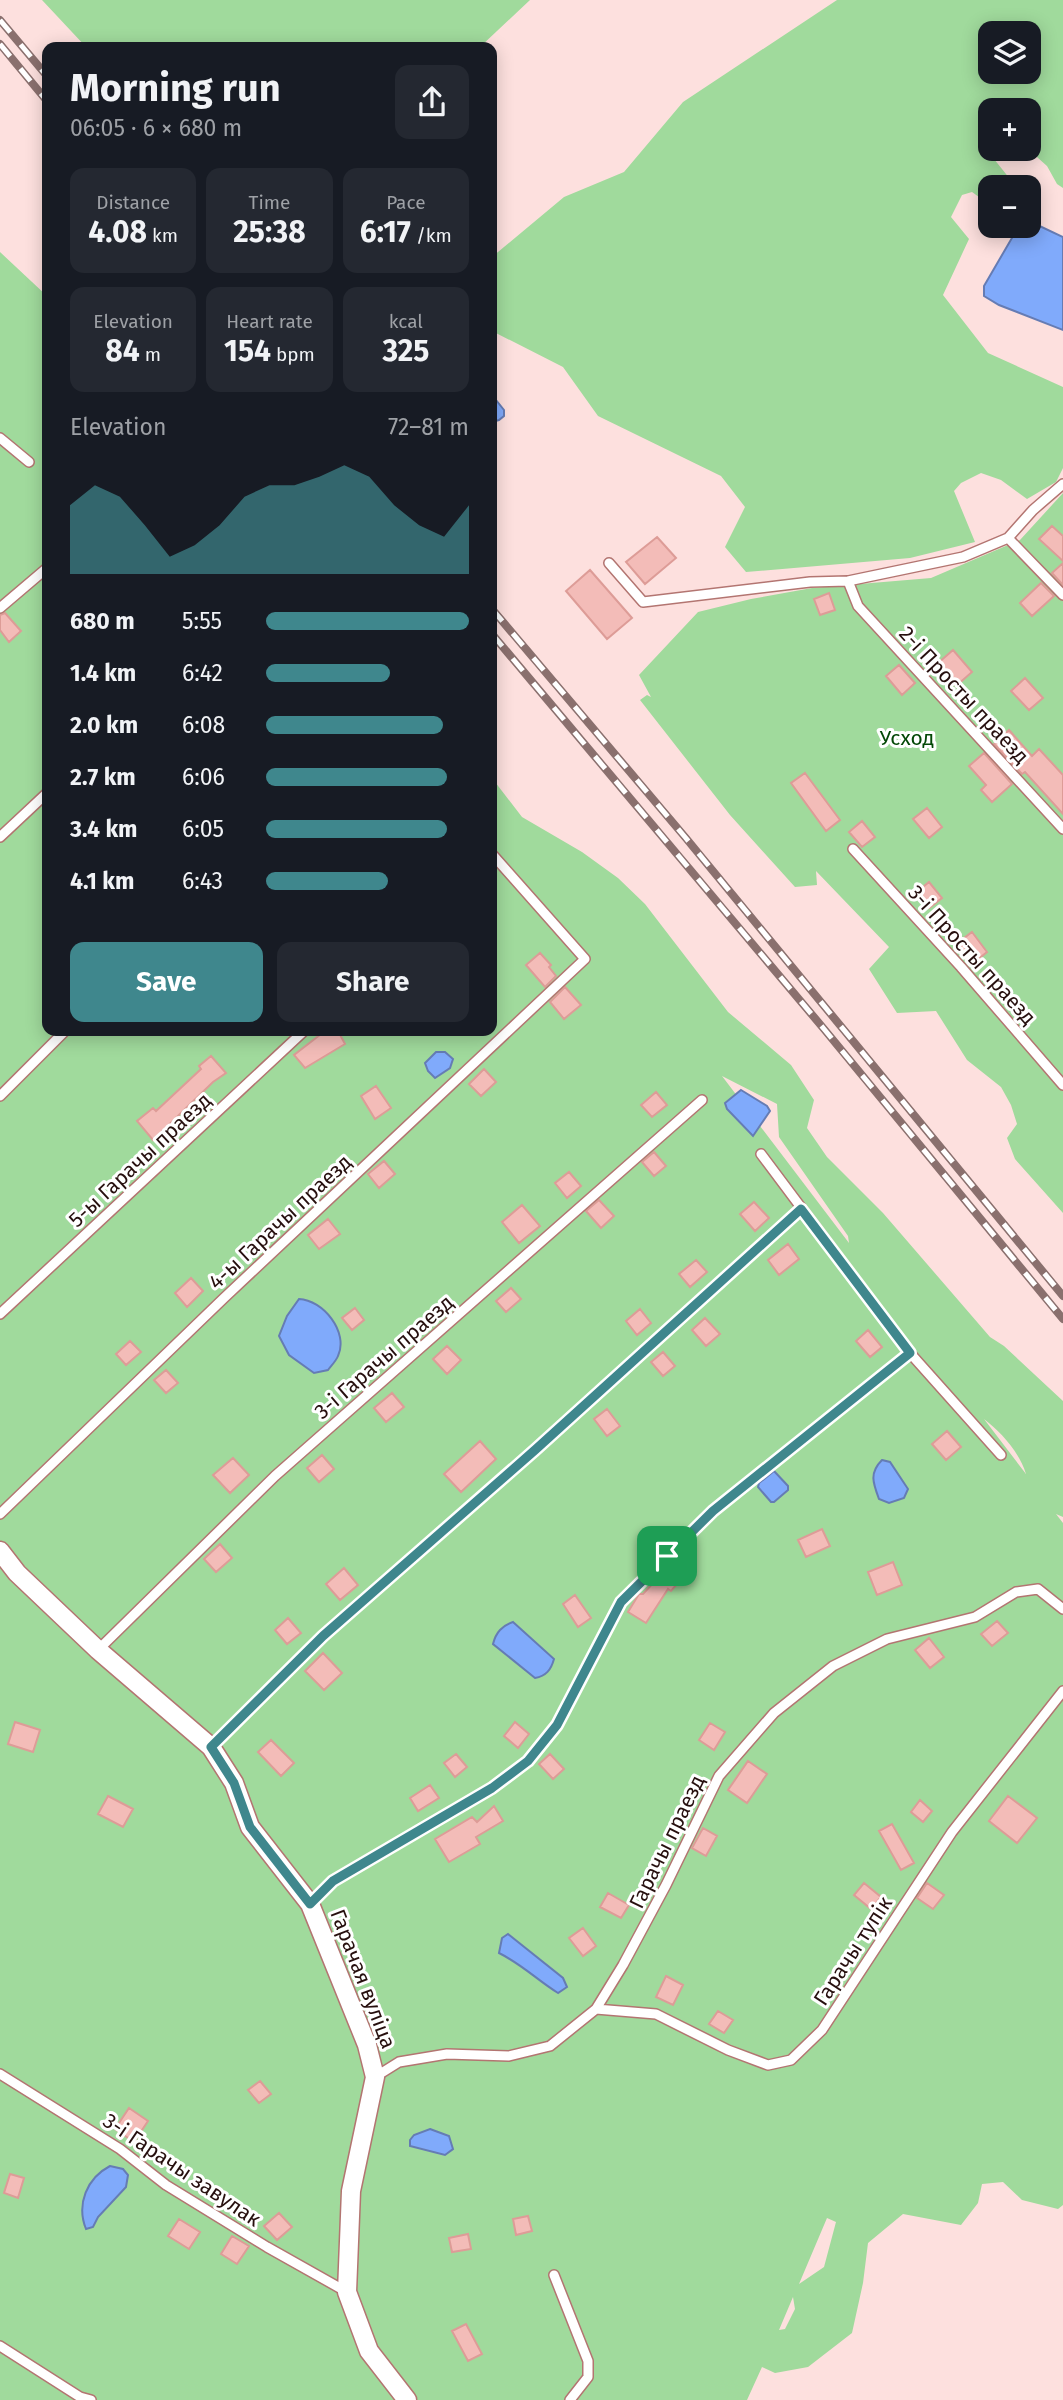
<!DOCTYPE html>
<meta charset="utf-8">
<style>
:root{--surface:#171b24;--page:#242831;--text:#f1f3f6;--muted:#9ea1a6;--accent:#3f878d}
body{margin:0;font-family:"Fira Sans",sans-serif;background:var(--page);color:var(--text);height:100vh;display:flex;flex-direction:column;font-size:26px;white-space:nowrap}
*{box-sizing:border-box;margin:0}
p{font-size:23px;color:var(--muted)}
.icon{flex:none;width:38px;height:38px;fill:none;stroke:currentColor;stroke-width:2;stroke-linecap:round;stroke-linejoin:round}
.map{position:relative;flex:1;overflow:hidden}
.side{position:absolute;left:42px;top:42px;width:455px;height:994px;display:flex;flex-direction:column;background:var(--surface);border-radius:14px;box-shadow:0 4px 18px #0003}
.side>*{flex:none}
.controls{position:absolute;left:978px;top:21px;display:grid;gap:14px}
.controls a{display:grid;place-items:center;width:63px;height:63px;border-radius:14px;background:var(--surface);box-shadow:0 4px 18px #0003;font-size:35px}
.pin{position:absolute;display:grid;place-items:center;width:60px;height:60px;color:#fff;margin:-30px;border-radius:14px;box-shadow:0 4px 10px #0006}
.round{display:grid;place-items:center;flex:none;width:74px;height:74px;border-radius:14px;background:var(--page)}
.headline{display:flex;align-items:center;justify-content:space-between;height:119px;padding:0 28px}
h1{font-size:38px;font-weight:700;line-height:52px}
.figures{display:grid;grid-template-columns:repeat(3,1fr);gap:10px;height:119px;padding:7px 28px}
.figures div{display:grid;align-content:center;border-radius:14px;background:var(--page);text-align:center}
.figures b{font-size:30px;font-weight:700}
.figures small{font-size:19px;font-weight:400}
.figures p{font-size:19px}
.chart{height:196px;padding:14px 28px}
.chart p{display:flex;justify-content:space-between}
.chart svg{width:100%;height:126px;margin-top:7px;fill:var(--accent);opacity:.7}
.button{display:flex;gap:14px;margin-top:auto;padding:14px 28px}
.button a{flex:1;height:80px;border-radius:14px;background:var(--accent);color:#fff;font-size:28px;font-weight:700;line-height:80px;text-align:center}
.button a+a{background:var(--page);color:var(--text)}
ul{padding:0 28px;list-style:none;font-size:23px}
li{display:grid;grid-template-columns:112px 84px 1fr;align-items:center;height:52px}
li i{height:18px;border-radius:9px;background:var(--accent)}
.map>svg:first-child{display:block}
.green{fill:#a0da9c;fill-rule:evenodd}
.water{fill:#80aafb;stroke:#657cb4;stroke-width:2}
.building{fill:#f3bcb8;stroke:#dd9c97;stroke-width:2}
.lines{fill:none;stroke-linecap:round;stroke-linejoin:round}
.lane-casing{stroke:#b37571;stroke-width:12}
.street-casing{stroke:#b37571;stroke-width:21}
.lane{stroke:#fff;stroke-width:9}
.street{stroke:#fff;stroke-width:18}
.rail-casing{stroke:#8a706e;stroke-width:8}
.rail{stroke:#fff;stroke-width:5;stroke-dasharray:16;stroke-linecap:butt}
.route-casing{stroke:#fff;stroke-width:14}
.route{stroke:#3f878d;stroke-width:9}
.labels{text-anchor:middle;stroke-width:6;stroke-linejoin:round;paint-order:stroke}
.street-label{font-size:21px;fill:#260f0e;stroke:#fff}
.park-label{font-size:21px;fill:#034806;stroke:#fff}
</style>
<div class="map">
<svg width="1063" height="2400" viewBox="0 0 1063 2400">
<rect width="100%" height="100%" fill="#fde0de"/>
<path class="green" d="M42,0H530L480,47H86Z
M837,0H1063V188L1057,184L1047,166L1028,149L1029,110H990V154L1010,179L1011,187H990V205L972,192L962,195L951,217L969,239L943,295L988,353L1063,387V468L1056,482L1027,499L1001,480L981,473L961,483L954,491L975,542L910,558L746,572L725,547L745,507L721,476L598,416L563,367L492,331V257L564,197L624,172L683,102ZM990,33H1029V72H990Z
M0,252L47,296V1031H492V778L522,817L582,852L618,878L645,904L728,1012L791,1065L814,1100L807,1128L827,1157L883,1213L990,1337L1004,1346L1063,1401V1517L1056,1514L1063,1523V2205L1058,2209L1022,2200L1003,2182L982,2184L978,2203L961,2225L903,2214L868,2243L863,2283L852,2333L808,2367L775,2373L762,2367L747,2400H0ZM722,1076L777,1104L779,1137L848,1236L849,1243ZM984,1419C1001,1432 1020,1453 1026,1474ZM827,2218L836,2222L824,2267L799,2284ZM793,2297L795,2309L785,2329L779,2330Z
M1063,493V1213L1015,1159L1007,1138L1017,1124L1011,1105L1001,1087L967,1060L936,1011L897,1013L869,969L889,947L816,871L817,885L795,887L730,815L640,700L647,695L651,697L639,675L698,612L751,599L812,588L931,578L1020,540Z"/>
<path class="water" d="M1029,221L1063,237V330L999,305L984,296V286L1016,231L1020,226H1029Z
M492,395L504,410V416L499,420L492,422Z
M436,1052H445L453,1059L450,1068L435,1078L428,1071L425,1063Z
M741,1090L767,1106L770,1111L753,1136L727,1109L725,1103Z
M299,1299C323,1300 349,1332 338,1356C336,1361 331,1366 328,1370L314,1373L289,1355L279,1336L287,1316Z
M882,1460L890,1462L908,1489L904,1498L889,1503L879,1499C873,1483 869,1473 882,1460Z
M774,1471L788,1486V1490L774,1502H771L758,1487L759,1483Z
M513,1622L554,1659C551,1670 546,1676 535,1678L493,1644C496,1632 502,1626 513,1622Z
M508,1934L563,1978L567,1987L558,1993C537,1980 523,1965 499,1953L502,1938Z
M430,2129L449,2136L453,2149L445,2155L410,2146V2140L414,2135Z
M110,2166L123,2169L128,2175L126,2187L98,2217L93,2227L86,2229C76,2204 87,2178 110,2166Z"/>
<path class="building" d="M1052,526L1063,536V561L1039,539Z
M657,537L676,558L645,584L626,562Z
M1063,563V585L1052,573Z
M590,570L632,618L607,639L566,591Z
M1041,583L1054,596L1032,616L1020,603Z
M829,593L835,610L820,615L814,599Z
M5,613L21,631L9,642L0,630V615Z
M953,650L972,672L956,686L937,664Z
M899,665L915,683L902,695L886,676Z
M1025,678L1043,698L1029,710L1011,691Z
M1009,730L1032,756L1039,749L1063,775V814L1025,772L1022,774L994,744Z
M984,753L1012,784L992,802L981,790L986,785L969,766Z
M805,773L840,820L826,831L791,783Z
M927,808L942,827L929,838L913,819Z
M862,821L875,837L862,847L849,832Z
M929,882L942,898L929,908L917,892Z
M972,932L987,952L971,965L955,945Z
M540,953L551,965L549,967L556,976L545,987L526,965Z
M565,987L581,1005L564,1019L550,1002Z
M325,1031H338L345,1044L305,1068L294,1055Z
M211,1056L226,1073L213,1082L153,1140L137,1121L153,1108L156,1111L201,1069L199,1066Z
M484,1069L496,1082L481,1096L469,1084Z
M376,1086L391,1108L375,1119L361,1096Z
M656,1092L667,1105L652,1117L641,1105Z
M654,1152L666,1166L654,1176L642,1162Z
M384,1161L395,1174L379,1188L368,1174Z
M569,1172L581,1186L567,1198L555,1183Z
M599,1200L614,1216L601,1228L586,1211Z
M754,1202L769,1218L755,1231L740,1214Z
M522,1205L540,1226L519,1243L502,1222Z
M328,1219L340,1234L319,1249L308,1235Z
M788,1244L799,1259L779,1275L768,1260Z
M696,1260L707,1272L690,1287L679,1274Z
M191,1278L203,1291L187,1307L175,1293Z
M511,1288L521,1299L506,1312L496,1301Z
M355,1308L364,1320L352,1330L342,1318Z
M640,1309L651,1323L637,1335L626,1321Z
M705,1318L720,1334L706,1346L692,1330Z
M868,1330L882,1347L870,1357L856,1341Z
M130,1341L141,1352L126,1365L116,1354Z
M447,1346L461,1360L447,1374L433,1359Z
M663,1352L675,1366L663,1376L651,1362Z
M166,1370L178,1383L166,1393L154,1380Z
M392,1393L404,1407L386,1422L374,1408Z
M607,1409L620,1426L607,1436L594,1419Z
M947,1431L961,1447L946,1460L932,1444Z
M480,1441L496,1459L461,1492L444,1474Z
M322,1455L334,1469L319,1482L307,1468Z
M233,1458L249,1475L230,1493L213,1475Z
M822,1529L830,1546L806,1557L798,1540Z
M220,1544L232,1558L216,1572L204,1559Z
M684,1550L690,1554L679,1571L684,1576L671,1591L668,1589L646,1623L628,1612L639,1594H643Z
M893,1562L902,1585L877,1595L868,1572Z
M344,1568L358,1585L340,1600L326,1584Z
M575,1595L591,1618L578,1627L563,1604Z
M288,1618L301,1633L287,1644L275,1630Z
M997,1621L1008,1633L992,1646L981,1634Z
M929,1638L944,1657L930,1668L915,1650Z
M323,1653L342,1673L324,1690L305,1671Z
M15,1722L40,1730L33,1752L8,1744Z
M515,1722L529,1734L518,1748L504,1736Z
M710,1723L725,1732L714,1750L699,1740Z
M271,1740L294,1763L281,1776L258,1752Z
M456,1754L467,1767L455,1777L444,1763Z
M550,1754L564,1769L553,1779L539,1764Z
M748,1761L767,1774L747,1803L728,1790Z
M430,1785L439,1798L418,1811L410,1798Z
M108,1796L133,1809L123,1827L98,1814Z
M1008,1796L1037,1818L1017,1843L989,1821Z
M920,1800L932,1811L923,1822L911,1812Z
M494,1806L503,1821L476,1837L480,1844L449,1862L435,1839L472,1817L477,1822Z
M892,1824L914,1863L901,1870L879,1831Z
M703,1828L717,1836L706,1856L692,1848Z
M864,1883L881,1897L871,1909L854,1895Z
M927,1883L944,1895L933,1909L917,1898Z
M608,1893L629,1905L621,1918L600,1907Z
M583,1928L596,1946L583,1956L569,1938Z
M666,1976L683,1985L673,2005L656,1997Z
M718,2011L733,2020L724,2033L709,2024Z
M260,2081L271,2094L259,2103L248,2090Z
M129,2108L148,2121L134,2142L115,2129Z
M10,2174L24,2178L18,2198L4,2193Z
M279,2213L292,2227L277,2240L264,2226Z
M528,2216L532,2231L516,2235L513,2219Z
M179,2219L200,2232L189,2249L168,2236Z
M468,2234L471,2249L452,2252L449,2238Z
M232,2236L249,2246L237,2264L221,2254Z
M466,2324L482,2354L468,2361L452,2331Z"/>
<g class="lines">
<defs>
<path id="lane" d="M0,438L29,462
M1008,538L1063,595
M609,563L643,602L810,582L848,581L963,557L1008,538L1033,510L1063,484
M848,581L858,606L1063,829
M0,608L47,568
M0,837L47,793
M853,849L961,967L1063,1085
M0,1096L65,1031
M761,1154L910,1353L1001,1455
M0,1314L304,1031
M0,1514L224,1298L585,959L492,854
M98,1650L275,1476L702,1100
M211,1747L323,1636L535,1450L801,1209
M310,1904L333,1881L492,1788L528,1761L557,1725L621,1602L713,1511L910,1353
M596,2009L656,2014L728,2050L768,2065L791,2060L822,2030L952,1832L1063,1691
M0,2074L120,2149L166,2185L267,2247L347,2292
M375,2077L399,2062L447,2054L509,2056L550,2046L596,2009L623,1965L666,1885L719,1776L774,1713L833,1666L887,1639L975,1617L1016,1592L1038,1589L1063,1609
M554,2275L588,2361V2377L570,2400
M0,2346L80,2397L91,2400"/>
<path id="street" d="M0,1551L17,1573L98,1650L211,1747L234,1783L250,1827L310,1904L367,2045L375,2077L351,2191L347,2292L369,2351L407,2400"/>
</defs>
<use href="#lane" class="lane-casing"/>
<use href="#street" class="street-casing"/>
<use href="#lane" class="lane"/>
<use href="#street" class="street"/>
<defs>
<path id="rail" d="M0,20L47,76
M0,44L47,101
M492,609L685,837L1063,1296
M492,634L824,1029L1063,1319"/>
</defs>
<use href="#rail" class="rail-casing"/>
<use href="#rail" class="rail"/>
</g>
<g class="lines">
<defs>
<path id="route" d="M801,1209L910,1353L713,1511L621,1602L557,1725L528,1761L492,1788L333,1881L310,1904L250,1827L234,1783L211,1747L323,1636L535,1450Z"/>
</defs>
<use href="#route" class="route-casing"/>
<use href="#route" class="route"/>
</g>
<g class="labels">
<g class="street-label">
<text transform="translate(964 695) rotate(47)" y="7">2-і Просты праезд</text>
<text transform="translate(972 955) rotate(48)" y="7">3-і Просты праезд</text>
<text transform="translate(140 1160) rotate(-43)" y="7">5-ы Гарачы праезд</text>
<text transform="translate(280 1222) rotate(-43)" y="7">4-ы Гарачы праезд</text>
<text transform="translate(384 1357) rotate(-41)" y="7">3-і Гарачы праезд</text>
<text transform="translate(667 1842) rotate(-64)" y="7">Гарачы праезд</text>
<text transform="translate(853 1951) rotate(-57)" y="7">Гарачы тупік</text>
<text transform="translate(363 1979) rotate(69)" y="7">Гарачая вуліца</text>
<text transform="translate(182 2170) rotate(34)" y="7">3-і Гарачы завулак</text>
</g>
<g class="park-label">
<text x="907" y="745">Усход</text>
</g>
</g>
</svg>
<div class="controls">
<a><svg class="icon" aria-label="layers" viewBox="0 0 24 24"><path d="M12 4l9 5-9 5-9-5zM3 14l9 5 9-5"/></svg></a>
<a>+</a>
<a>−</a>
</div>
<div class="pin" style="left:667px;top:1556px;background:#1e9e55"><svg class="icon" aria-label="arrive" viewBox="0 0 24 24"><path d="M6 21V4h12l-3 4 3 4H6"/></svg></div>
<section class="side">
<div class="headline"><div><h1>Morning run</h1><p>06:05 · 6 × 680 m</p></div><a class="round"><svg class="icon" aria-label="share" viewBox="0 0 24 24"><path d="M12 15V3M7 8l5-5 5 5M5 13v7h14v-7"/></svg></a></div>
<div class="figures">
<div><p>Distance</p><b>4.08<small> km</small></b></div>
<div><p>Time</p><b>25:38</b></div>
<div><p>Pace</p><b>6:17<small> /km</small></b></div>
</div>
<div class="figures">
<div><p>Elevation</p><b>84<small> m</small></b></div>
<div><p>Heart rate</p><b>154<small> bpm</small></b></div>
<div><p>kcal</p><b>325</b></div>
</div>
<div class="chart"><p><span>Elevation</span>72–81 m</p>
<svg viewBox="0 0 160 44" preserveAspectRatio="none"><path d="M0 44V20L10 13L20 17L30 27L40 38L50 34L60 27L70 17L80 13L90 13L100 10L110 6L120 10L130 20L140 27L150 31L160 20V44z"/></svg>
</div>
<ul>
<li><b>680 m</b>5:55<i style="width:100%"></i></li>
<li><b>1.4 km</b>6:42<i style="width:61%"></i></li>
<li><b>2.0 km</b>6:08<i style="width:87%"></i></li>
<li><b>2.7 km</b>6:06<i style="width:89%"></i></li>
<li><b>3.4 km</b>6:05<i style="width:89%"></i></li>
<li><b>4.1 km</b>6:43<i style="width:60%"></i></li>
</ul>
<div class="button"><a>Save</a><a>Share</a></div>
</section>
</div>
